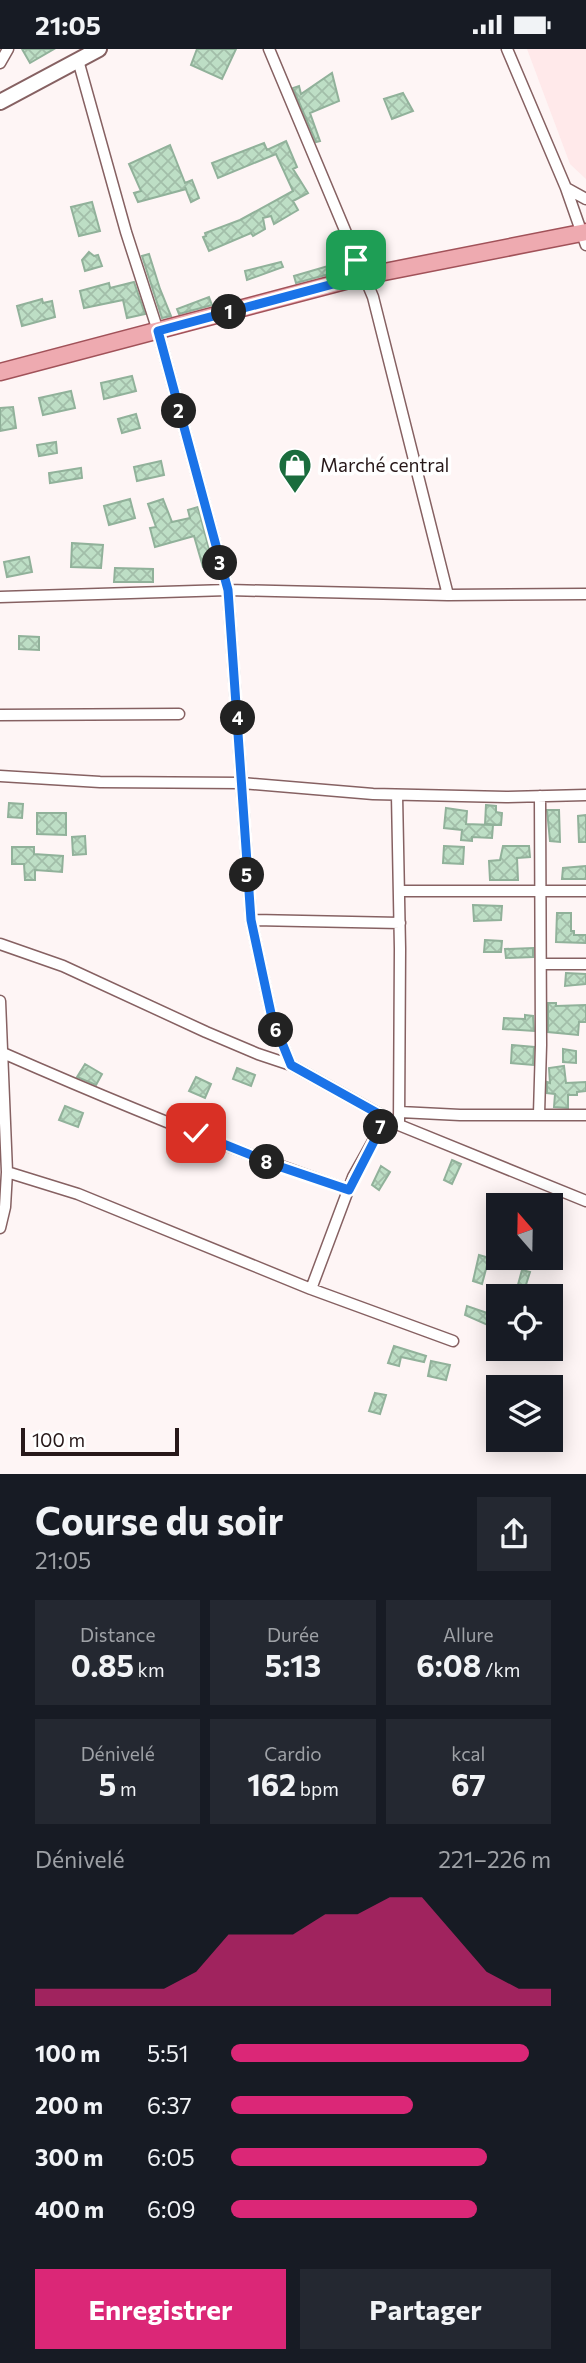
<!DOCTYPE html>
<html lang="fr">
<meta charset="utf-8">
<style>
:root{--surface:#171b24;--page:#242831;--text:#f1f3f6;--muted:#9ea1a6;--accent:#db2777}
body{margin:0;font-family:Commissioner,sans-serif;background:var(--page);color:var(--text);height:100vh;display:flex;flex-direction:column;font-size:26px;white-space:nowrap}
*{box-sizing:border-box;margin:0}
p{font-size:23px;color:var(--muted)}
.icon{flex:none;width:38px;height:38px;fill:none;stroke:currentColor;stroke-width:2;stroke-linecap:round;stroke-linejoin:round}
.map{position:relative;height:1425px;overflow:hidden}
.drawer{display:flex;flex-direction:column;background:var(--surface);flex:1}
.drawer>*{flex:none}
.needle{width:46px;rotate:340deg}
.tools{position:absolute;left:486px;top:1144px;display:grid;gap:14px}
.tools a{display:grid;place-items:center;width:77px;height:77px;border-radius:0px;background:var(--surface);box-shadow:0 4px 18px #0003;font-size:35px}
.scale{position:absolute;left:21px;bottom:18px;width:158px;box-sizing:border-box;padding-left:7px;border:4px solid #271819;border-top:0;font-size:19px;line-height:24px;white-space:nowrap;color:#271819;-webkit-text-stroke:5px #fff;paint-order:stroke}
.pin{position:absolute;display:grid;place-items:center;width:60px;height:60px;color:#fff;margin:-30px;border-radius:14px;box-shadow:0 4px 10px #0006}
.km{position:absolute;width:35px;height:35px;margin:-18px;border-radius:50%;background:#222;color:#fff;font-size:19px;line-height:35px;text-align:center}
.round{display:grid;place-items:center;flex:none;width:74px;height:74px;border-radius:0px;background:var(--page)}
.headline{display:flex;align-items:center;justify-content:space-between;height:119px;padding:0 35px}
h1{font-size:38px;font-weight:700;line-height:52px}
.stats{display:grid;grid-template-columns:repeat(3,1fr);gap:10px;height:119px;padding:7px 35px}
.stats div{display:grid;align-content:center;border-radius:0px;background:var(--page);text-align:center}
.stats b{font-size:30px;font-weight:700}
.stats small{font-size:19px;font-weight:400}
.stats p{font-size:19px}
.chart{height:196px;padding:14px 35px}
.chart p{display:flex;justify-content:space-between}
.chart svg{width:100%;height:126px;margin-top:7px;fill:var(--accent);opacity:.7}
.primary-button{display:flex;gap:14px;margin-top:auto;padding:14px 35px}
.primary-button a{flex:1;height:80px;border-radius:0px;background:var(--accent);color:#fff;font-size:28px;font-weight:700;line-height:80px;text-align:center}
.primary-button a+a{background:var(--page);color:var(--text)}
ul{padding:0 35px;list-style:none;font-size:23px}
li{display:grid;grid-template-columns:112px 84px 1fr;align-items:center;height:52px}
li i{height:18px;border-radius:9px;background:var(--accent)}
.status{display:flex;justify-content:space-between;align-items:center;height:49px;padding:0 35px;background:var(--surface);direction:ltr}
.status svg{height:19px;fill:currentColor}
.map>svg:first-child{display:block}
.built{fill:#ffe9ea}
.building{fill:url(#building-cross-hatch);stroke:#91b19a;stroke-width:2}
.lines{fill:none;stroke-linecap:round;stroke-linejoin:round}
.street-casing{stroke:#866162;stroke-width:13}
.secondary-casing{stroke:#866162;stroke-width:18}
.primary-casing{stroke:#a15259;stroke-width:19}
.street{stroke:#fff;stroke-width:10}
.secondary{stroke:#fff;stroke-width:14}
.primary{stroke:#eeaab0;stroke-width:16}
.route-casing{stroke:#fff;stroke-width:14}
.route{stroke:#1a73e8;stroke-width:9}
.labels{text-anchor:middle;stroke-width:7;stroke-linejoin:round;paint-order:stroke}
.poi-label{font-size:19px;fill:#271819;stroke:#fff;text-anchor:start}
</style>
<div class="status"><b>21:05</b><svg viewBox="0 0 49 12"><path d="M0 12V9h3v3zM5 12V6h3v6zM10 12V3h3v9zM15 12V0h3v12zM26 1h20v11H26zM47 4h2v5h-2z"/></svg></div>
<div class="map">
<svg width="586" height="1425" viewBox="0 0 586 1425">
<defs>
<pattern id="building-cross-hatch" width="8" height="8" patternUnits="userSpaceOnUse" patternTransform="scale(1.75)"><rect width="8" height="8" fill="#bddec5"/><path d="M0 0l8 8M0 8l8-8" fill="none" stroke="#a2bea9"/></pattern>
</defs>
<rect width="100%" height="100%" fill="#fef5f5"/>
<path class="built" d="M527,0H586V130L570,115Z"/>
<path class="building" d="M22,0H54L30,14Z
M197,0H236L222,30L191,16Z
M332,24L339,52L310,64L320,92L316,93L293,39L299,37L301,45Z
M403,44L413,62L392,70L384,50Z
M286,92L297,118L293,120L308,144L293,152L298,161L274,175L271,167L263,169L265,180L253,187L251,184L209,202L203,188L206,187L205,184L240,171L293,142L276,105L218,129L212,114L264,94L267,101Z
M170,96L185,134L192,131L199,149L191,153L185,138L186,140L138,153L134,144L141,142L129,115Z
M92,153L100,182L79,187L71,158Z
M89,203L94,207L98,206L102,217L85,222L82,211Z
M149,205L160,240L171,267L162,269L142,207Z
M281,213L283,218L247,231L245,222Z
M335,215L337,223L296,234L294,227Z
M134,233L145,265L127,269L123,251L84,259L80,242L109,234L110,239Z
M209,248L212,256L179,265L177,260Z
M42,250L43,254L52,252L55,268L22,277L17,257Z
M132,327L136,342L104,350L101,334Z
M71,342L75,359L43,366L39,349Z
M13,358L16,379L0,382V359Z
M136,365L140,379L122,384L118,370Z
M56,393L57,404L39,407L37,396Z
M161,412L164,426L137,432L134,418Z
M81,419L82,429L50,434L49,424Z
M130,450L135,469L109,476L104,457Z
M163,450L172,473L190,469L188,461L198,458L213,515L203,518L194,487L155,498L150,479L156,478L148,455Z
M72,494L103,496L101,519L71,518Z
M29,508L32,523L7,528L4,513Z
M115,519L153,520V533H114Z
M19,587L39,588V601L19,600Z
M9,754L23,755L22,769L8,768Z
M486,756L496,757V763L502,764L501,776L485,775Z
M446,759L467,762L466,775L493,776L492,789L472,788V792L461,791L462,781L444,779Z
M547,761H559L560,793L550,792Z
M37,764H66V786L37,785Z
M586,766V793H579L578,767Z
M85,787L86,805L73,806L72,788Z
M444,797L464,798L463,815L443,814Z
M503,797H529L530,808L517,809L518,831H490L489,812L500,811Z
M12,798H34V805L63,807L62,823L35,821V831H25L24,815H12Z
M586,817V830H562L563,819Z
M473,856L502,857L501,871L474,872Z
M557,864H571V882H574V886H586V894L556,893Z
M485,891L502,892L501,903H484Z
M533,899V908L506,909L505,900Z
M566,924L586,925V935L565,937Z
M548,954H556V957L586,956V973H579L578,986L548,983Z
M525,966L533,967L534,982L503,980L504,969L525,970Z
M512,996L534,998L533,1016L511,1014Z
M563,1000L576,1002V1014L563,1013Z
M85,1015L102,1025L96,1036L77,1028Z
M564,1017L566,1034L586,1033V1042L577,1043V1046H568V1059L554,1058L555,1045L547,1044V1033L550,1034L549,1019Z
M237,1019L255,1026L251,1037L233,1030Z
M196,1028L211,1035L205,1049L189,1042Z
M65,1057L83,1064L78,1078L59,1071Z
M452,1111L461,1115L452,1135L444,1131Z
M381,1117L390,1123L379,1141L372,1136Z
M479,1206L489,1209L482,1235L473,1232Z
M522,1221L530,1223L523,1245L516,1243Z
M500,1237L526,1246L499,1248V1281L465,1266L467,1257L490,1265Z
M394,1297L426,1307L424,1313L401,1308L399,1317L388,1314Z
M431,1312L450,1316L446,1331L428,1327Z
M375,1344L386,1346L380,1365L369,1362Z"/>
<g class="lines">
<defs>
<path id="street" d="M269,0L373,248L448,546
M507,0L566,139L586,196
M78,11L126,183L158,282L228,541L251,871L272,969L291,1016
M0,14L8,0
M566,139L586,150
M0,548L228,541L448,546L586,545
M0,666L179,665
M0,727L100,733L242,734L373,745L506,748L586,746
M397,746L400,900L399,1076
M399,842H586
M251,871L400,874
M0,895L63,917L206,983L258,1005L291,1016L399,1076L586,1152
M541,915H586
M0,952L7,1123L5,1158L0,1179
M3,1004C117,1054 231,1101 349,1141
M400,1063L460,1066H586
M539,1065L541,996L540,747
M7,1123L78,1145L311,1240L453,1292
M311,1240L353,1128L386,1069"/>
<path id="secondary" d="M0,53L99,0"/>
<path id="primary" d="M0,323L364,227L586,183"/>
</defs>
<use href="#street" class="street-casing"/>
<use href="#secondary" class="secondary-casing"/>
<use href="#primary" class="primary-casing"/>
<use href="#street" class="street"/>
<use href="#secondary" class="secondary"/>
<use href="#primary" class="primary"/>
</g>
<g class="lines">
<defs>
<path id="route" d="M196,1084L281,1118L349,1141L386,1069L291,1016L272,969L251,871L228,541L158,282L363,227L356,211"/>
</defs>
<use href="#route" class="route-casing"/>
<use href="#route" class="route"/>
</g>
<defs>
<symbol id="shop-pin" viewBox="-11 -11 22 30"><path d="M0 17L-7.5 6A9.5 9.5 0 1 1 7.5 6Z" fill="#1a6c3d" stroke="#fff"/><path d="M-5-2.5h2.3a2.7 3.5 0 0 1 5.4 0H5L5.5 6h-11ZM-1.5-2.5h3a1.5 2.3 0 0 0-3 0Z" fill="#fff"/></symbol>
</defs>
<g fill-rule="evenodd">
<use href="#shop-pin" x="276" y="397" width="38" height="52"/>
</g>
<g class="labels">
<g class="poi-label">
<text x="320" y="423">Marché central</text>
</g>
</g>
</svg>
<div class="tools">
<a><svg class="needle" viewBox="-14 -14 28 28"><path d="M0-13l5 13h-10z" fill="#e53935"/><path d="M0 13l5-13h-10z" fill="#9ea1a6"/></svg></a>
<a><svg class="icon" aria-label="locate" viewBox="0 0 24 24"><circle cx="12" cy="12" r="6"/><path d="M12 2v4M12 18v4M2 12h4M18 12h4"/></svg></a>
<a><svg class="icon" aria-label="layers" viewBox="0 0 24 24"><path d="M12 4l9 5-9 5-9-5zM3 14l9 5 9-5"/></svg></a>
</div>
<div class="scale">100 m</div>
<div class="pin" style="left:356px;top:211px;background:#1e9e55"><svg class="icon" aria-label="arrive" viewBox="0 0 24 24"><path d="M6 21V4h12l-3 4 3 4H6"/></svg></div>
<div class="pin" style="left:196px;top:1084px;background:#d93025"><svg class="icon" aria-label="check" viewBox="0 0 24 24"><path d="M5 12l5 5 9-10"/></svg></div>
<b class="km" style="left:229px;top:263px">1</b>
<b class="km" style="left:179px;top:362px">2</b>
<b class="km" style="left:220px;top:514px">3</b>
<b class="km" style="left:238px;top:669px">4</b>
<b class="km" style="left:247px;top:826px">5</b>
<b class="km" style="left:276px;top:981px">6</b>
<b class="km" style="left:381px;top:1078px">7</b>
<b class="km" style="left:267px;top:1113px">8</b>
</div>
<section class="drawer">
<div class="headline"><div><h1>Course du soir</h1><p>21:05</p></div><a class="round"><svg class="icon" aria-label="share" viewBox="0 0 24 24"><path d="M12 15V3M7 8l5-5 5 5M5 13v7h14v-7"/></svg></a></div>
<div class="stats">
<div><p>Distance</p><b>0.85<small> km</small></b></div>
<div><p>Durée</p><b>5:13</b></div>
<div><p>Allure</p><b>6:08<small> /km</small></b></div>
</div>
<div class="stats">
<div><p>Dénivelé</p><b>5<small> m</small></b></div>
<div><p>Cardio</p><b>162<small> bpm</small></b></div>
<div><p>kcal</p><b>67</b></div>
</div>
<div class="chart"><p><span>Dénivelé</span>221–226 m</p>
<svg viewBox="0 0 160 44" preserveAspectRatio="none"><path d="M0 44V38L10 38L20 38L30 38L40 38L50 32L60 19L70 19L80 19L90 12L100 12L110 6L120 6L130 19L140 32L150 38L160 38V44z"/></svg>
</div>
<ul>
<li><b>100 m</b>5:51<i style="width:93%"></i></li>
<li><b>200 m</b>6:37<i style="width:57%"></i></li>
<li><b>300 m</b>6:05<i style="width:80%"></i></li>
<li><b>400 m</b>6:09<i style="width:77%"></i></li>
</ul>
<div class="primary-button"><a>Enregistrer</a><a>Partager</a></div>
</section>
